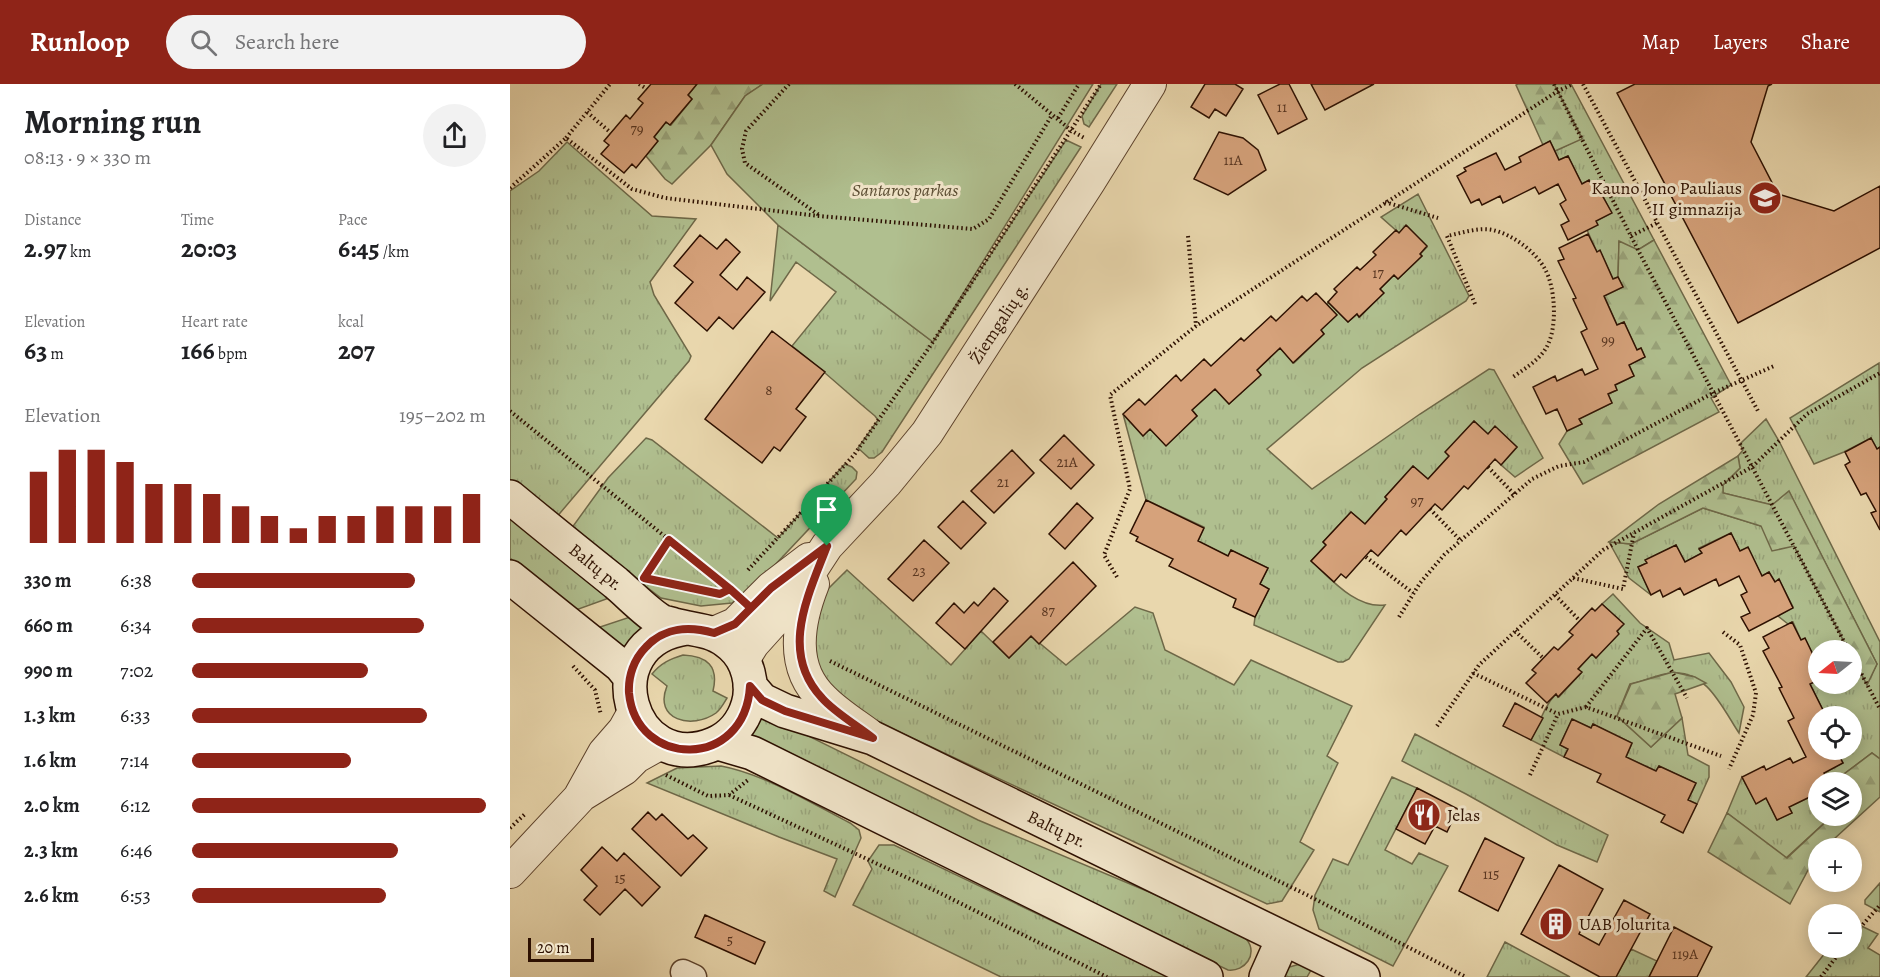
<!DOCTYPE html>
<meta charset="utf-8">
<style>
:root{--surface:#fff;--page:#f2f2f2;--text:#202124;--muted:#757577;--accent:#8f2418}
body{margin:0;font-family:Alegreya,serif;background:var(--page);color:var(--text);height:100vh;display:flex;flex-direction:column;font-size:22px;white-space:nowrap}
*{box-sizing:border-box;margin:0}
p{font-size:20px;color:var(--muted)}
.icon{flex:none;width:33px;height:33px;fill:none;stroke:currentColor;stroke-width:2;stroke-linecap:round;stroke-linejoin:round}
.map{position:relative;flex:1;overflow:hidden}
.side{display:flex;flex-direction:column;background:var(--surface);width:510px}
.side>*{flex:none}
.needle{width:39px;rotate:252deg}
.buttons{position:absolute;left:1298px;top:556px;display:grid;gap:12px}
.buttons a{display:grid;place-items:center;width:54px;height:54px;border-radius:50%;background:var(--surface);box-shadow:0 3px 15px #0003;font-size:30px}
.scale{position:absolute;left:18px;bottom:15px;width:66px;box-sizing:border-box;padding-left:6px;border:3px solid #2d1001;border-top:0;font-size:16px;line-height:21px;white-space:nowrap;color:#2d1001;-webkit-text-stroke:4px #f1e5ca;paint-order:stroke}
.pin{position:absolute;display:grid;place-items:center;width:51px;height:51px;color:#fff;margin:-62px -26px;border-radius:50% 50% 50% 0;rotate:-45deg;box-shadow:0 0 6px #0007}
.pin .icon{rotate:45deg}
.round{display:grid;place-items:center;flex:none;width:63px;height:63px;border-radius:32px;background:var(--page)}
.head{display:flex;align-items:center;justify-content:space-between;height:102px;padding:0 24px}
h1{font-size:33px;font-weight:700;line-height:45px}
.stats{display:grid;grid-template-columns:repeat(3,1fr);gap:9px;height:102px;padding:6px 24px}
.stats div{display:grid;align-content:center}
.stats b{font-size:26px;font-weight:700}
.stats small{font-size:16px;font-weight:400}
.stats p{font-size:16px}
.chart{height:168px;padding:12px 24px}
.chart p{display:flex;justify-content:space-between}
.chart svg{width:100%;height:108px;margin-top:6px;stroke:var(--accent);stroke-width:6}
ul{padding:0 24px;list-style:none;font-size:20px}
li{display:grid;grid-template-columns:96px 72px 1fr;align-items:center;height:45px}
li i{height:15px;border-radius:8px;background:var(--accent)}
header{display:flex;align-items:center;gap:36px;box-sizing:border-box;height:84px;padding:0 30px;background:var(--accent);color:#fff}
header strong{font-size:28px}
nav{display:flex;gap:33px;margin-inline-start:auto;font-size:21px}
.search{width:420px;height:54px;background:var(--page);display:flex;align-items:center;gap:15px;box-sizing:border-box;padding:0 21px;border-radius:33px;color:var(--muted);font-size:22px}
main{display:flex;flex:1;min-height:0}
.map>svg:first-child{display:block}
.grass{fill:url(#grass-tufts);stroke:#6e6848;stroke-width:1.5}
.forest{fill:url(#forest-firs);stroke:#6e6848;stroke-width:1.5}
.park{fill:#b0bf8f;stroke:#6e6848;stroke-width:1.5}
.building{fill:#d6a27b;stroke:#2d1001;stroke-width:1.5}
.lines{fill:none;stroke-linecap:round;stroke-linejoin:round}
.minor-casing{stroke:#5c422c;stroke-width:27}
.tertiary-casing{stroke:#5c422c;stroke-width:34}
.secondary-casing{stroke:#2d1001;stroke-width:36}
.path{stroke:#2d1001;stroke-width:4;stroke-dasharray:1.5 3;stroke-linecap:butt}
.minor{stroke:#f1e5ca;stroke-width:24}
.tertiary{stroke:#f1e5ca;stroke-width:32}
.secondary{stroke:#f1e5ca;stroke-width:33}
.route-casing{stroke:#fff;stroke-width:12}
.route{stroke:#8f2418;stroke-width:8}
.labels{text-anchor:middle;stroke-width:6;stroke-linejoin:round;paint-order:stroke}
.number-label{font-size:15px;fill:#573420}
.poi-label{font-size:18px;fill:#2d1001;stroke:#f1e5ca;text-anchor:start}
.park-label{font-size:18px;font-style:italic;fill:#5b4d33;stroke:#f1e5ca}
.street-label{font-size:18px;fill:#2d1001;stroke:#f1e5ca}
</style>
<header>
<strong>Runloop</strong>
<div class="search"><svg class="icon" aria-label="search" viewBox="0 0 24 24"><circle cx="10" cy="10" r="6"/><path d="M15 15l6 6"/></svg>Search here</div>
<nav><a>Map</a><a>Layers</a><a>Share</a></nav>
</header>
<main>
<section class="side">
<div class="head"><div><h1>Morning run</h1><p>08:13 · 9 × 330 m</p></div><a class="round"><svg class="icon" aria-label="share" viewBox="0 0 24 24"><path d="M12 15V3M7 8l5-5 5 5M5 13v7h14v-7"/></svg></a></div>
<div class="stats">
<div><p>Distance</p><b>2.97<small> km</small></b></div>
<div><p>Time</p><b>20:03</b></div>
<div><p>Pace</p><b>6:45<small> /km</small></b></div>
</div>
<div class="stats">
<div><p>Elevation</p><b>63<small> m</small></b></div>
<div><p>Heart rate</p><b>166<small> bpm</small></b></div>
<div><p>kcal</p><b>207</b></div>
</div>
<div class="chart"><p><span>Elevation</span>195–202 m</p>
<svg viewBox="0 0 160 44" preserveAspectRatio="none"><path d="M5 44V15M15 44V6M25 44V6M35 44V11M45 44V20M55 44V20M65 44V24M75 44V29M85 44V33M95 44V38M105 44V33M115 44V33M125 44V29M135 44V29M145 44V29M155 44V24"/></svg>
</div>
<ul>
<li><b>330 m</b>6:38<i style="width:76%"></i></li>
<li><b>660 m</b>6:34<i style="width:79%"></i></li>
<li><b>990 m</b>7:02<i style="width:60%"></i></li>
<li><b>1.3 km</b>6:33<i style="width:80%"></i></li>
<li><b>1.6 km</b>7:14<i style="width:54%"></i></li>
<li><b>2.0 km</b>6:12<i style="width:100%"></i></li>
<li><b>2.3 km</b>6:46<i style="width:70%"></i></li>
<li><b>2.6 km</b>6:53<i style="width:66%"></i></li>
</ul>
</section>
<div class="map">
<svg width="1370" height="893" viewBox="0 0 1370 893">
<defs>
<pattern id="grass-tufts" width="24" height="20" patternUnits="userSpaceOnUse" patternTransform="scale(1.5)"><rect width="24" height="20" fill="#b0bf8f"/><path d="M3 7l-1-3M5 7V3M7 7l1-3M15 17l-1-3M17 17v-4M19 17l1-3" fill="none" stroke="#98a37a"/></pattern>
<pattern id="forest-firs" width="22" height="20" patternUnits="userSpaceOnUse" patternTransform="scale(1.5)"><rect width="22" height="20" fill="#b0bf8f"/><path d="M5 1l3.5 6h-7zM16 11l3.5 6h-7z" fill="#98a37a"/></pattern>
</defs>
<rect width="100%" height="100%" fill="#e9d7ad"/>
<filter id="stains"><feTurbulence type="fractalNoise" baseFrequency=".00333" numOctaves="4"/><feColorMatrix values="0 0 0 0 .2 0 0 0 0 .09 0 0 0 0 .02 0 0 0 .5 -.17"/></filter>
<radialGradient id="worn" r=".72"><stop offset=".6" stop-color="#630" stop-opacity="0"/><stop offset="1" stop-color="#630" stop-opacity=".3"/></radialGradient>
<path class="grass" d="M591,0H607L579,43L574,40L572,32Z
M1044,0H1061L1144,156L1128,166L1109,158L1108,193L1103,195L1090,167L1087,168L1077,146L1086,137L1101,129L1089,104L1084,106L1079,96L1072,100L1058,72L1049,76L1045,67L1072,54Z
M556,56L571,63L372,368L364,374H359L348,364L368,336L365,332C337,309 311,284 282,262L326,208L286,178L260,217L268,141L423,258Z
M57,58L142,132L186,135L140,198L144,211L181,272L179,277L45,435L0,397V107L29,87Z
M908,110L959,212L956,217L852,284L757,365L802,405L910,330L979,285L984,286L1033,374L1005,393L991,381L1007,363L985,343L978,350L964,337L936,368L939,372L918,395L903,382L875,413L877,415L855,440L841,428L813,458L816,461L801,477C821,495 846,525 875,521L839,575L833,578H828L744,541L745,533L759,505L750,500L758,484L721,466L718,472L688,457L694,443L636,416L613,330L633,352L640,345L656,361L687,332L682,326L705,305L719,320L750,291L747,286L770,264L784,279L814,250L811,246L818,218L838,238L847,230L850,233L873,209L870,205L884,191L888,195L912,172L910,170L917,163L897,142L889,149L871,133Z
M1369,279L1370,363L1367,365L1361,354L1334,368L1304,380L1280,334Z
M1256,335L1269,357L1370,558V675L1362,669L1322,699L1308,700L1307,698L1316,694L1314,689L1333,679L1327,668L1331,666H1341V661L1343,660L1341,656V633H1324L1320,625L1314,628L1300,600L1308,596V600H1341V570L1357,600L1367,580L1279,408L1262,421L1213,409V401L1230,384L1228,372L1233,366L1230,360Z
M136,354L142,356L268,454L335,380L342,383L347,388L346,395L245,502L222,519L191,522L151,514L61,445L98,394Z
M1193,424L1251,442L1284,462L1339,567H1308V581L1295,555L1291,556L1283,538L1278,540L1268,532L1283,523L1269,496L1265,498L1259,488L1252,492L1238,464L1230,467L1221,449L1189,464L1192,469L1175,478L1166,461L1136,476L1137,479L1128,483L1141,511L1119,494L1099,458L1121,460Z
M0,433L99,514L66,526L0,474Z
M337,486L441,581L471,547L499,574L521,552L556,581L625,523L643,529L655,566L724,601L741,576L842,622L817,672L828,679L790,758L804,766L772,817L757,820L338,624L306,590L299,557L314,509Z
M1103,510L1130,539L1159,559L1164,576L1199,569L1221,598L1234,623L1229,649C1213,625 1196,585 1162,589C1148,590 1134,597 1120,600L1107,632L1141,663L1172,634L1178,671L1199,682V693L1187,720L1178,716L1186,699L1149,682L1146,687L1116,673L1122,659L1083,640L1081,644L1062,636L1050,661L1058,665L1054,673L1021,656C1029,641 1034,622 1046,610L1049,613L1071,589L1068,585L1082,570L1086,574L1113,540L1092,520Z
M123,532L140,547L118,567L87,544Z
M173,571C197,572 209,582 203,607L217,614C214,619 211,625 206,629C182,646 143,636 157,602L142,590C151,579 160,575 173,571Z
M246,626L468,736L651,813L728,850C731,852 735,853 737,856C748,870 735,888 718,886L485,775L234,649Z
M905,650L1098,751L1087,778L1047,761L956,710L892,677Z
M211,682C254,690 301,719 340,739L349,746L351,754L325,813L314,807L327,775L269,753L137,699L167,684Z
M882,693L907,704L875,766L902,780L909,769L938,782L883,882L809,845L803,826L805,811L823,775L838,781Z
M1232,693L1246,719L1256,714L1267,736L1282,729L1279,723L1308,709V732H1322L1276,774L1217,729Z
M369,761H384L659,893H491L343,821L362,785L358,777Z
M1370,799V828L1355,820V816Z
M1341,837L1368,850L1358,864L1370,871V893H1296L1319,864H1341Z
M995,858L1060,893H977Z
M1121,865L1147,877L1139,893H1106Z
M790,880L801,886L797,893H769L776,884Z"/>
<path class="forest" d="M187,0H253L235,12L201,61L162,100L155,95L136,72L144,53L156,38L161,41L182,15L178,11Z
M1008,0H1044L1072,55L1045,67L1040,57L1033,61L1006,1Z
M1144,156L1221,301L1201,314L1209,328L1073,400L1049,360L1057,347L1072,340L1069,335L1102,319L1098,310L1107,306L1105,301L1124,292L1119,281L1135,273L1131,264L1127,266L1114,238L1107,241L1094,212L1113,203L1108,193L1109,157L1128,166Z
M1228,372L1230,384L1213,401V409L1262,421L1279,407L1367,580L1357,601L1341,570V567H1339L1284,462L1262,467L1251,442L1193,424L1121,460L1099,458L1149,420Z
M1163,588L1185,593L1196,599L1165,610L1172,634L1141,663L1107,632L1121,600Z
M1362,669L1370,675V713L1313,765H1308V770L1305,773L1280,820L1198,768L1217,729L1277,774L1322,732H1341V699H1322Z"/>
<path class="park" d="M253,0H583L423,258L268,141L217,90L201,61L235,12Z"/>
<path class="building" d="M141,0H187L178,11L182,15L160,41L156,38L144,53L148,57L126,84L122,80L114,89L91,70L99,61L94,57L116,31L120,35L133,19L128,15Z
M695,0H725L733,5L716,32L705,25L699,34L681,23Z
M770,0H779L797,35L768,50L748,11Z
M801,0H864L815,26Z
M1125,0H1262L1258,2L1241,58L1268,110L1324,127L1370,102V164L1228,239L1107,9Z
M709,48L733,54L748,66L756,86L718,111L684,95Z
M1040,57L1049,76L1058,72L1072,100L1079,96L1084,106L1088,104L1102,129L1086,137L1088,141L1058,156L1051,141L1059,137L1050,120L1056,116L1048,100L1029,110L1025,103L993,119L990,112L972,121L969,115L961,119L947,92L956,87L954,84L986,69L995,86L1011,78L1009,73Z
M896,141L917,162L910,170L912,172L888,195L884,191L870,205L874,209L849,233L847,230L838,238L818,218L827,208L824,205L847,183L850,186L866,171L863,168L886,146L889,149Z
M1078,150L1087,168L1090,166L1103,195L1108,193L1113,203L1094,212L1107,241L1114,238L1127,266L1131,264L1135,273L1119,281L1124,292L1105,301L1107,306L1098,310L1102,319L1069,335L1072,340L1057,347L1047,325L1036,330L1023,303L1045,292L1047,297L1072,285L1075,291L1088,285L1071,248L1077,245L1063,215L1066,214L1048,177L1054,175L1049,164Z
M190,151L207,165L216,155L230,168L210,191L227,206L237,193L255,208L223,245L209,233L197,247L165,219L183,198L164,182Z
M806,209L827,231L811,246L814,250L783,279L770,264L747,286L751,291L719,320L705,305L682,326L687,332L656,362L640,345L633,352L613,330L629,315L635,321L666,291L671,297L694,275L701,282L731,254L734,257L761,232L766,237L792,212L797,217Z
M262,247L315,288L286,325L296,333L270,367L264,363L252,379L195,335Z
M964,337L978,350L985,342L1007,363L991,381L985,375L958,405L954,402L932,426L925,420L896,451L891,446L868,472L861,466L836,494L831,490L824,498L801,477L816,461L813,458L841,428L855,440L877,415L875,413L903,382L918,395L939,372L935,368Z
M554,351L584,381L561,405L530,376Z
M1361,354L1367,365L1370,363V446L1361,429L1366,427L1356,409L1351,411L1335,381L1340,378L1335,368Z
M502,366L524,389L484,429L461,407Z
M636,416L694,444L688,457L718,472L721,466L758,484L750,500L759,505L745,533L723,523L726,515L659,482L663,475L626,457L628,453L620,449Z
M453,417L476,439L451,465L428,443Z
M567,419L583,434L555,465L539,450Z
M1221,449L1230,467L1238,463L1252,492L1259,488L1265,498L1269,495L1283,524L1239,547L1231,533L1240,529L1231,511L1237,508L1229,492L1209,502L1206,495L1174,511L1170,504L1153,513L1150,506L1141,511L1128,483L1137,479L1135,476L1166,461L1175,478L1192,469L1189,465Z
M414,456L439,479L403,517L378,495Z
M563,478L586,502L529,560L521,552L499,574L483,558Z
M484,504L498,517L455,565L426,539L444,519L454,529L464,518L468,522Z
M1092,520L1114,540L1107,547L1109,550L1086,574L1082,570L1068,585L1072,588L1048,613L1046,610L1037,619L1016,599L1026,589L1022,586L1044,563L1048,566L1063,551L1059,548L1082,524L1085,527Z
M1282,538L1291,556L1295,554L1308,581V596L1300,600L1314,628L1320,625L1324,633H1308V666H1331L1327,668L1333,679L1314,689L1316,693L1307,698L1308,709L1279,723L1282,729L1267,736L1256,714L1246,720L1232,693L1254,682L1256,686L1280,674L1283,679L1296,673L1278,637L1284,634L1269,604L1272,603L1253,567L1259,564L1253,553Z
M1005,619L1033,634L1021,656L993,642Z
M1062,635L1081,644L1083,640L1122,659L1116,673L1146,687L1149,682L1186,699L1178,716L1187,720L1173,749L1151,738L1155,731L1087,698L1091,690L1054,673L1058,665L1050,661Z
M907,704L948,725L937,748L925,742L915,760L886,745Z
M138,728L146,736L152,730L178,755L183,751L197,764L171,792L122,745Z
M975,754L1014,774L988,827L949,807Z
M92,763L107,777L114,769L150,803L132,822L115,805L90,831L74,816L87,802L71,786Z
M1049,781L1093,805L1069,850L1089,861L1114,816L1140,830L1106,893H1090L1011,850Z
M195,831L255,858L245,880L185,853Z
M1164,843L1202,863L1187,893H1139Z"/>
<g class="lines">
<defs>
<path id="minor" d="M173,888L184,893"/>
<path id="tertiary" d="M303,500C288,538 279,584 314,616C327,629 343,639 358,650
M204,549L225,540L261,504L299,475
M233,576L243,560L279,520L317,462L376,399L417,349L579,98L640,0
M72,711L114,685L126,673L151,659
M0,788L69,714L94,669L114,646L124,628"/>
<path id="secondary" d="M0,413C35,442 71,471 106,499C119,510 137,529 151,537C155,539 160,539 164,541C187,547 204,545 222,562C238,576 244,601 238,621C233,638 221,653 204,660C120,695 79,558 177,544
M0,493L111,582L120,593
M240,602L252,616L275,627L363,654L853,893
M208,659L242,669L696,893
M756,893L773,855"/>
</defs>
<use href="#minor" class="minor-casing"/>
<use href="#tertiary" class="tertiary-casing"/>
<use href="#secondary" class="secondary-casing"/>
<path class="path" d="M129,0L137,5
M279,0L236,47L232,65L235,79L309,131
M505,0L562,47L576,55
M1044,0L1128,166L1339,567
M1073,0L1248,327
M77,28L101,49
M548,34L569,0
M56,54L100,0
M0,104L56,54L122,105L155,114L309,132L463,145L479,135L542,31
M875,118L928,134
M678,152L686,242
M1121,152L1147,139
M965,220L937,152C952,149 968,143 983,146C1003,151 1025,167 1035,185C1045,203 1047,239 1039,258C1033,274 1017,283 1003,293
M0,327L221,506
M978,383L1004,410
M920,425L951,457
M856,473L903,509
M238,486L344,371L423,258L591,0
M135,491L159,456
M607,493L594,471L620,405L600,311L686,242L1048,7L1063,0
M1063,494L1113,505L1124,449
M143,496L210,510L220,505
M1045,511L1070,537
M889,533L910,499L934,471L1022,395L1049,382L1074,378L1203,309L1264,282
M1005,547L1033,574
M1213,548L1230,561L1246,609L1243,631L1219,685
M1341,570L1370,625
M320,577L797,811L956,893
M63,582L85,606L91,631
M963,589L1048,630
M1076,623L1137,544L1177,614
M927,642L969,581L1093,466L1242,383L1297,330L1370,289
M156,691L198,712L219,711L238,696
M1020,691L1048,630L1076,623L1211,672
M219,711L428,808L597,893
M0,744L15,730
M1341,854L1370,821
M1311,893L1333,864"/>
<use href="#minor" class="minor"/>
<use href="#tertiary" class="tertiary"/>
<use href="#secondary" class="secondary"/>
</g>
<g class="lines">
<defs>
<path id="route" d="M317,462L261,504L241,524L220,505L159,456L134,494L210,510L220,505L241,524L225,540L204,549C180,542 154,543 136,563C124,575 118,592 119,609C126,684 235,687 240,602L252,616L275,627L363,654C348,642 324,628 312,614C269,568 298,512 317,462"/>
</defs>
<use href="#route" class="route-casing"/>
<use href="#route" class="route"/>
</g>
<defs>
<symbol id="school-disc" viewBox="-11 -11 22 22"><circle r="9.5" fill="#8f2418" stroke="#f1e5ca"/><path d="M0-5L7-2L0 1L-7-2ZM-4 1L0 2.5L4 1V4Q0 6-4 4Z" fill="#fff"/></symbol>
<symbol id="restaurant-disc" viewBox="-11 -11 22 22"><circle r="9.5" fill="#8f2418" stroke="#f1e5ca"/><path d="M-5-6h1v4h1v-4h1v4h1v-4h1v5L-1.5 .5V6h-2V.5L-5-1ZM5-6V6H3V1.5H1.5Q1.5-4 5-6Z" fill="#fff"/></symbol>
<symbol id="building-disc" viewBox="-11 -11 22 22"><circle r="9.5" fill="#8f2418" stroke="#f1e5ca"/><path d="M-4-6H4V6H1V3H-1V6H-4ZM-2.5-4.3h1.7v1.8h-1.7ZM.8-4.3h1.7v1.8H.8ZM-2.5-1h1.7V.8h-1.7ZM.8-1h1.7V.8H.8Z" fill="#fff"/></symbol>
</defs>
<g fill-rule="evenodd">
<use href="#school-disc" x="1236" y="95" width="38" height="38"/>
<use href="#restaurant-disc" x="895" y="712" width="38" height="38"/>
<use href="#building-disc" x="1027" y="821" width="38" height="38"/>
</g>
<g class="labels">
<g class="number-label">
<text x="772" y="28">11</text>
<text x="127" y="50">79</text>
<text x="723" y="81">11A</text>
<text x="868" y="194">17</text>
<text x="1098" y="261">99</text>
<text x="259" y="311">8</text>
<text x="557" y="383">21A</text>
<text x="493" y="403">21</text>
<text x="907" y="422">97</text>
<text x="409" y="492">23</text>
<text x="538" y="532">87</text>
<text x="981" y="795">115</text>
<text x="110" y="799">15</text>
<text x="220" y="861">5</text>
<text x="1175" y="875">119A</text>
</g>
<g class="poi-label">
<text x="1232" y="110" text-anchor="end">Kauno Jono Pauliaus<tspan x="1232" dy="21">II gimnazija</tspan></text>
<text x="937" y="737">Jelas</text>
<text x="1069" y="846">UAB Jolurita</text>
</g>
<g class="park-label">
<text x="395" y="112">Santaros parkas</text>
</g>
<g class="street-label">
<text transform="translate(489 239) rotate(-57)" y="6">Žiemgalių g.</text>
<text transform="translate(86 483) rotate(39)" y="6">Baltų pr.</text>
<text transform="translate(547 745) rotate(26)" y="6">Baltų pr.</text>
</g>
</g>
<rect width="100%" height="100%" filter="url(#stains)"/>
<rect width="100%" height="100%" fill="url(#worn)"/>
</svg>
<div class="buttons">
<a><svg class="needle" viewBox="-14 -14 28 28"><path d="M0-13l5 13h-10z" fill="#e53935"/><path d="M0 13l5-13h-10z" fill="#757577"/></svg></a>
<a><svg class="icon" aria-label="locate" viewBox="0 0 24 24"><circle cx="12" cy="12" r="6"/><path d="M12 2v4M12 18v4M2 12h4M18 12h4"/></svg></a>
<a><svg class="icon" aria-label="layers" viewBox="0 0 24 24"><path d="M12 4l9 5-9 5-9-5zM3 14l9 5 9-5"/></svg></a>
<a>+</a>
<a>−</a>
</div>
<div class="scale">20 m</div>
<div class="pin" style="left:317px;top:462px;background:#1e9e55"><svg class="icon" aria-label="arrive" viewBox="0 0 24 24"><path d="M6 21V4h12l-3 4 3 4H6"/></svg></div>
</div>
</main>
